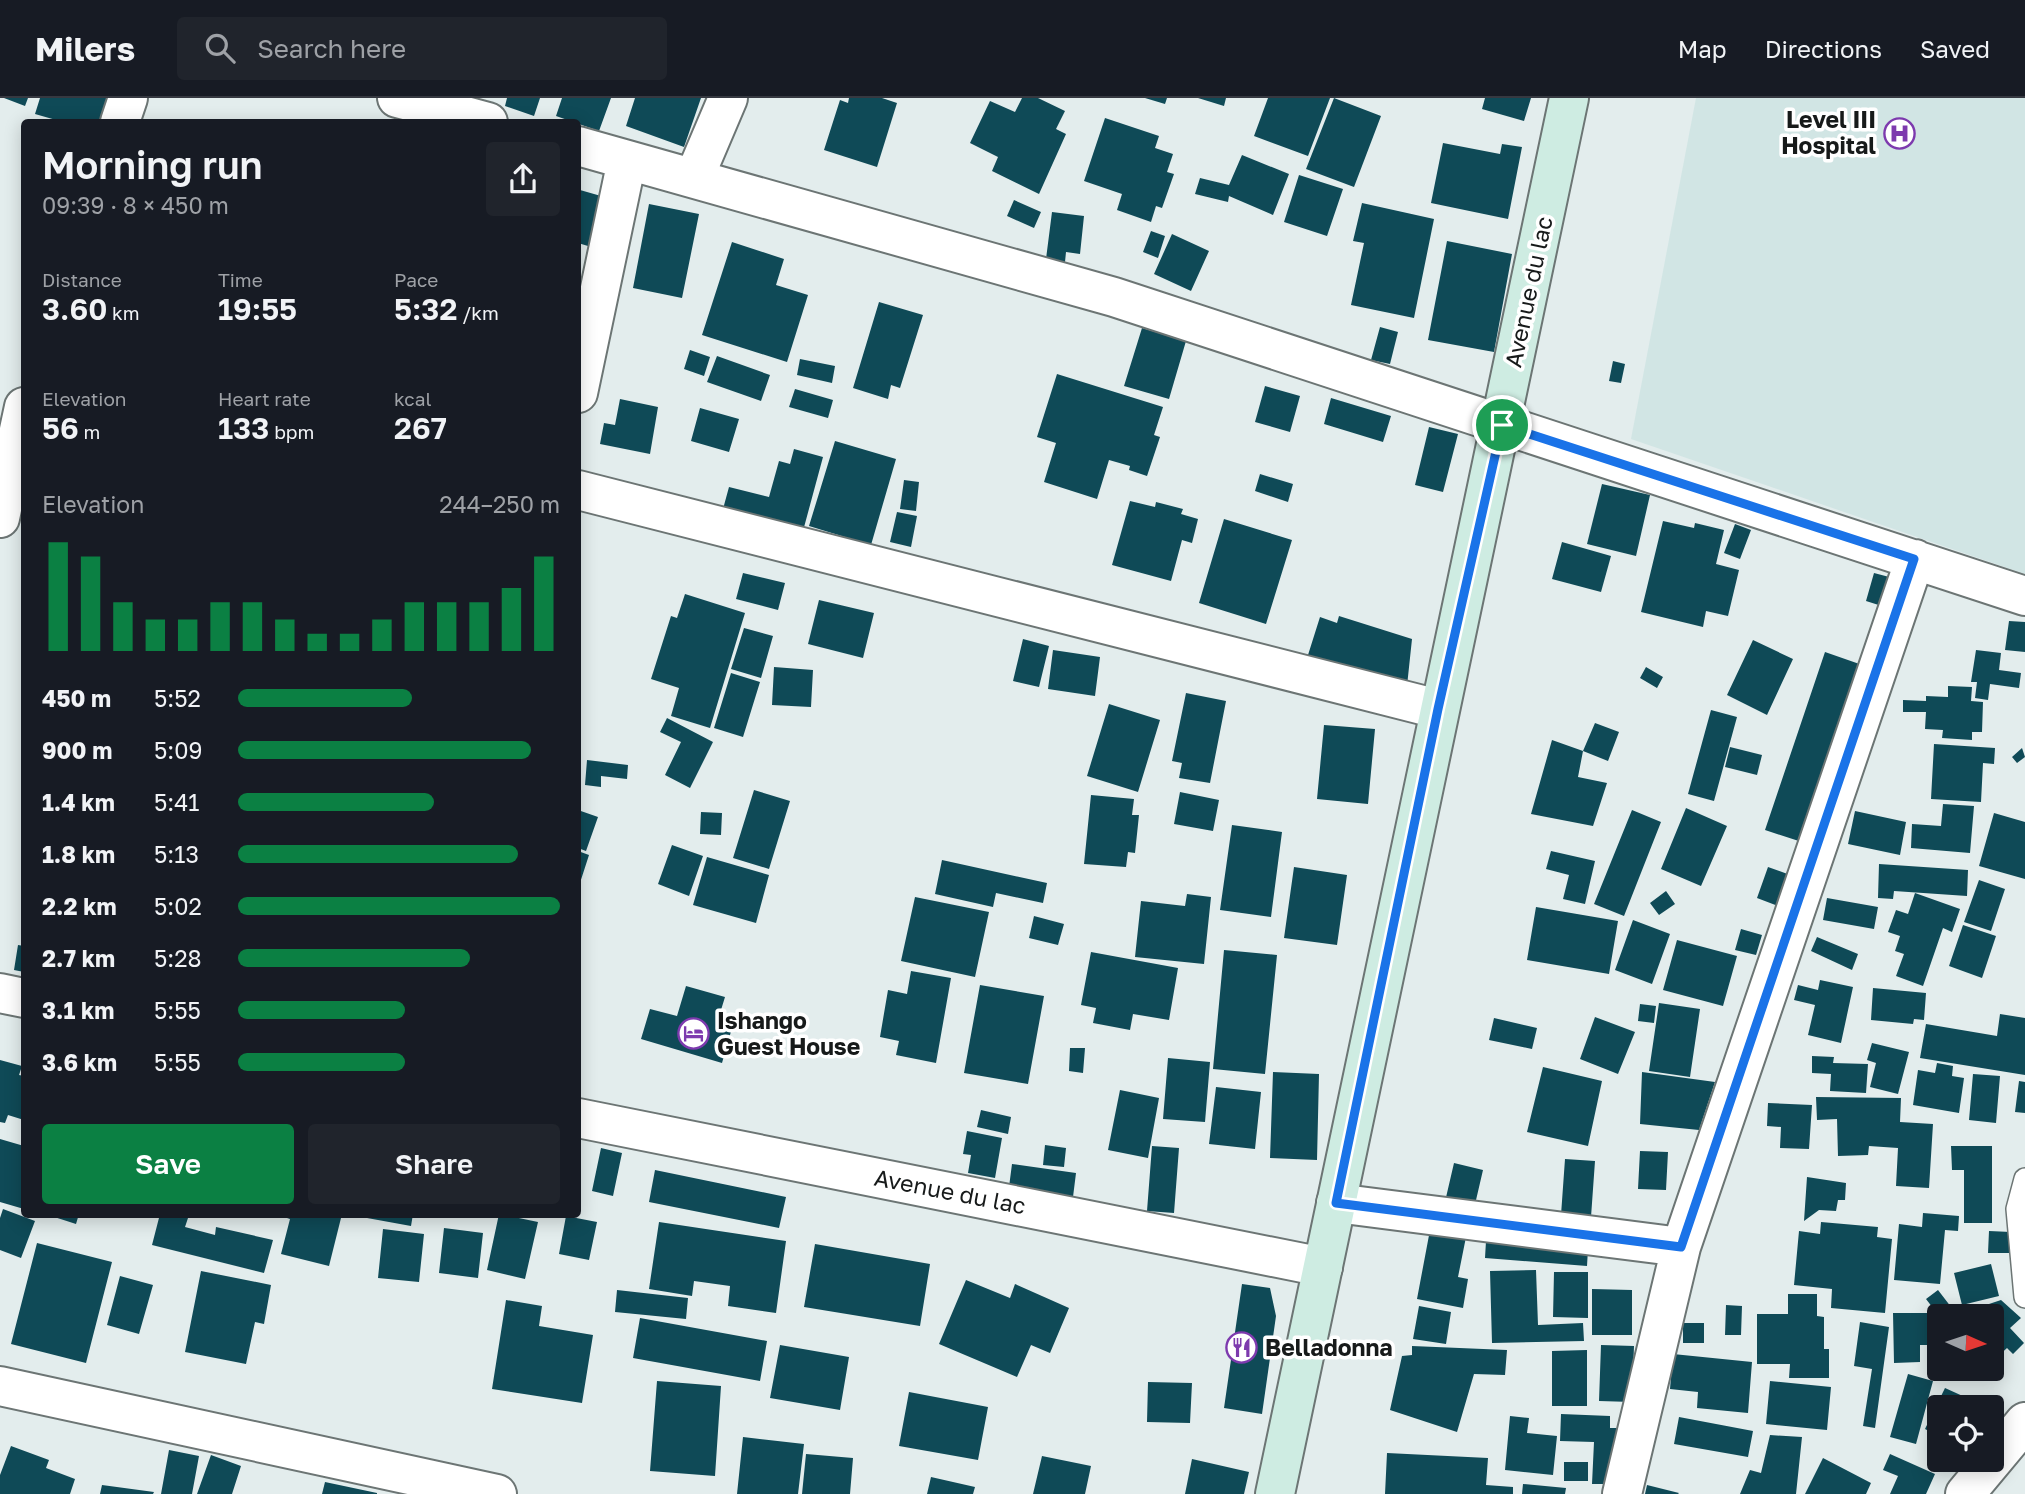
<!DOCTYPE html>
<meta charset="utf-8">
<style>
:root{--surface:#171b24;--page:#20242c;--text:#f1f3f6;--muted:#9ea1a6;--line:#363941;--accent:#0b8043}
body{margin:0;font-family:"Golos Text",sans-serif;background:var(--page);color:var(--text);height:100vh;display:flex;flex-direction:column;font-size:26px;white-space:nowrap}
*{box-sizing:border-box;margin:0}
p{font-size:23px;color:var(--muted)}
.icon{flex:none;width:38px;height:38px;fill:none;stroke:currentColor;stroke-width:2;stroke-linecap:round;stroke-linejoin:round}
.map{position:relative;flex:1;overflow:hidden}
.drawer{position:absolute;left:21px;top:21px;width:560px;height:1099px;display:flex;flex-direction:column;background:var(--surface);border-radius:7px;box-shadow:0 4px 18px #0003}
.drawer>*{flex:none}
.needle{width:46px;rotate:93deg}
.fabs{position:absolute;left:1927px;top:1206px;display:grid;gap:14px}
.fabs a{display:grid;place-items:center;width:77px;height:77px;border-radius:7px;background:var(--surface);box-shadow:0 4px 18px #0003;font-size:35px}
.pin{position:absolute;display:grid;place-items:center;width:60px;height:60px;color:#fff;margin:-30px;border:4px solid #fff;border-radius:50%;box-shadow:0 2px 7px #0007}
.round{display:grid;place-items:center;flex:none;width:74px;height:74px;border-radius:7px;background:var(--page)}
.overview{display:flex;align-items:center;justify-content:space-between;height:119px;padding:0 21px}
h1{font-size:38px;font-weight:600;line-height:52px}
.figures{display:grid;grid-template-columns:repeat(3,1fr);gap:10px;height:119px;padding:7px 21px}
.figures div{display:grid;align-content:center}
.figures b{font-size:30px;font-weight:600}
.figures small{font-size:19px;font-weight:400}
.figures p{font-size:19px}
.chart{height:196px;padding:14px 21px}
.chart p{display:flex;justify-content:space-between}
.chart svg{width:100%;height:126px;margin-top:7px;stroke:var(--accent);stroke-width:6}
.primary-button{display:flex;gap:14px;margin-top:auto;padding:14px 21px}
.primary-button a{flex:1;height:80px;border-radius:7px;background:var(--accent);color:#fff;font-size:28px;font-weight:600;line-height:80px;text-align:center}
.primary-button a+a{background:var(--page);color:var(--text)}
ul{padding:0 21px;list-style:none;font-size:23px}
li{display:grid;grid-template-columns:112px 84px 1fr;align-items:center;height:52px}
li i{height:18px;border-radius:9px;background:var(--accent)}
header{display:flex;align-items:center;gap:42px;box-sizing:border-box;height:98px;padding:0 35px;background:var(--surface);border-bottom:2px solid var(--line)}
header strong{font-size:33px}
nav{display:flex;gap:38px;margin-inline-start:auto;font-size:24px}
.search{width:490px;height:63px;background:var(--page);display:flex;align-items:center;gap:18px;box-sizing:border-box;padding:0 24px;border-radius:7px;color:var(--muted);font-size:26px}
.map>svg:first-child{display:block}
.built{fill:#d1e5e4}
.building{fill:#0f4a57}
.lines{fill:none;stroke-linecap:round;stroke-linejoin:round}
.service-casing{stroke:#6c7574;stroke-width:24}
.minor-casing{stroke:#6c7574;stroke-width:42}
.secondary-casing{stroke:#6c7574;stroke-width:42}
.service{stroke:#fff;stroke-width:21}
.minor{stroke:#fff;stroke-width:38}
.secondary{stroke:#ceece2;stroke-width:38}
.route-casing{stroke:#fff;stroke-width:14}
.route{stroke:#1a73e8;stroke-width:9}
.labels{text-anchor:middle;stroke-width:7;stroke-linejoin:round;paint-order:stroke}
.poi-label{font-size:23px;font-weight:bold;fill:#171a1a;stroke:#fff;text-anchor:start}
.street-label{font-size:23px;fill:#171a1a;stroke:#fff}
</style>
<header>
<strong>Milers</strong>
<div class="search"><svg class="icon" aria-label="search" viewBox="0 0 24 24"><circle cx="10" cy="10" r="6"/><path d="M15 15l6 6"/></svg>Search here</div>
<nav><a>Map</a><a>Directions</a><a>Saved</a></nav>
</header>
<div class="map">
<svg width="2025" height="1396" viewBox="0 0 2025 1396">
<rect width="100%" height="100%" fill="#e3eded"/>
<path class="built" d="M1696,0H2025V476L1631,341Z"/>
<path class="building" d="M4,0H28L25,8Z
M40,0H107L100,24H63L35,16Z
M507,0H540L534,18L505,8Z
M562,0H611L599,33L556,18Z
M635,0H701L684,49L626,28Z
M849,0H882L897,5L877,69L824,52L840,2L848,5Z
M1022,0H1038L1065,13L1056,31L1066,36L1039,96L992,73L998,59L970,45L990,3L1015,14Z
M1145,0H1167L1165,6Z
M1198,0H1226L1224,8Z
M1268,0H1330L1308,58L1254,38Z
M1334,0L1381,18L1354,89L1306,71Z
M1485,0H1531L1524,23L1482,11Z
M1105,20L1159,38L1155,50L1173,56L1167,74L1174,76L1162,110L1156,108L1151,124L1117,112L1122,96L1084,83Z
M1443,45L1500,56L1502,46L1522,49L1508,121L1431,105Z
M1242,57L1289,76L1273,117L1229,98L1228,104L1195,96L1200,80L1229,87Z
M1299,77L1343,91L1327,138L1284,124Z
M580,92L601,98L588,148L578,145Z
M1014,102L1041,114L1034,130L1007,118Z
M1362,105L1434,121L1414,220L1351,207L1364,145L1353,143Z
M649,106L699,116L682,200L633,190Z
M1052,114L1084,118L1080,156L1066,154L1065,164L1046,161Z
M1151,133L1165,138L1158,160L1143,154Z
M1172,136L1209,153L1191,193L1154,176Z
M1447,143L1512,156L1494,254L1428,242Z
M732,144L784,161L776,187L808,197L787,264L702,237Z
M879,204L923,217L900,290L891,287L888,301L853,290Z
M1380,229L1398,234L1390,266L1371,262Z
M1142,230L1186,243L1169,301L1124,288Z
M690,252L710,259L704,278L684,271Z
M717,258L770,277L761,303L707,284Z
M800,261L835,268L832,285L797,277Z
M1613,263L1625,266L1621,285L1609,283Z
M1057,276L1163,309L1154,337L1160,339L1147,378L1129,372L1130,368L1109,362L1097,401L1044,384L1056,345L1037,339Z
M1265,288L1300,298L1290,334L1255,324Z
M795,291L833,302L828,320L789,309Z
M1331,300L1391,318L1383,344L1324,326Z
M620,301L658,309L650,356L600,346L604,325L615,327Z
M700,310L739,321L729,354L691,343Z
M1429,329L1458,336L1443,394L1415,387Z
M835,343L896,361L871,447L809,428Z
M794,351L823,359L803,433L723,411L729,389L769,399L779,363L790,366Z
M1260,376L1293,386L1288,404L1255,393Z
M904,382L919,384L916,413L900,411Z
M1602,386L1650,397L1636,458L1587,446Z
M1130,403L1155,409L1156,404L1183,411L1181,416L1198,421L1192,445L1182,442L1171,483L1112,467Z
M897,414L917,418L911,449L890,444Z
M1224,421L1292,442L1266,526L1199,505Z
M1663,423L1694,430L1695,425L1724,432L1716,466L1739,472L1728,518L1706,513L1703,529L1641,514Z
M1735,426L1751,432L1740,461L1724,455Z
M1562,444L1611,458L1601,494L1552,481Z
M743,475L785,485L778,512L736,501Z
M1874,475L1893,480L1885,509L1866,503Z
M685,496L745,515L710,630L671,618L679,590L651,581L671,518L677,520Z
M819,502L874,515L863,560L808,546Z
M1339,518L1412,541L1407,588L1308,557L1320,519L1337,525Z
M2009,523L2025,524V554L2005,552Z
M744,530L773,538L761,580L731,571Z
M1023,541L1049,548L1039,589L1013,583Z
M1753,542L1793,561L1767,617L1727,597Z
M1053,552L1100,559L1095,598L1048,591Z
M1976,552L2001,555L1999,572L2021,575L2019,590L1990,586L1988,602L1975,600L1977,584H1971Z
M1825,554L1868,569L1808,746L1765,732Z
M774,569L813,572L811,609L772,607Z
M1646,569L1663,579L1657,590L1640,580Z
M731,575L760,584L743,639L714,630Z
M1948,588L1972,589L1971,603L1983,604L1982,634H1972V642L1942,640L1943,632L1925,631L1926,614H1903V602L1926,603V598L1948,599Z
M1186,595L1226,603L1210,685L1179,680L1182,665L1172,663Z
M1109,606L1160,622L1138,694L1087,678Z
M1711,612L1737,619L1714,703L1688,696Z
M667,620L713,644L690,690L665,677L681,644L660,634Z
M1595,625L1619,634L1608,663L1583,653Z
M1324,627L1375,631L1368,706L1317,701Z
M1552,642L1583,653L1578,679L1607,685L1593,728L1531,716Z
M1934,646L1995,650L1994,666L1983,665L1981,704L1931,701Z
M1730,649L1762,657L1757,677L1725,669Z
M2022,650L2025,659L2017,665L2012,659Z
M587,662L628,667L627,681L601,678V689L585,687Z
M754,692L790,703L769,771L733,760Z
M1180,694L1219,702L1213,733L1174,726Z
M1091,697L1134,701L1132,717H1139L1135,755L1128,754L1126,769L1084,766Z
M1943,706L1974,708L1970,755L1911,750L1912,726L1941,728Z
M1686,710L1727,728L1701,788L1661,771Z
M578,712L598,719L586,753L578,750Z
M1632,712L1661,724L1624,818L1594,806Z
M1855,713L1906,724L1900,757L1848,746Z
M701,714L722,715L721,737L700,736Z
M1994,715L2025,724V781L1979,768Z
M1232,727L1282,734L1271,819L1220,812Z
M672,747L703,758L689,798L658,786Z
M578,753L589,757L578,791Z
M1551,753L1595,763L1585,806L1563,801L1569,777L1546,771Z
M707,759L769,777L756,825L693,807Z
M942,762L1047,785L1043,805L996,795L993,809L935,796Z
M1879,766L1968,772L1967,798L1894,793L1893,801L1878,800Z
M1294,769L1347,777L1337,847L1284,840Z
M1768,769L1793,778L1781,809L1757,800Z
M1979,782L2005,791L1991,833L1964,824Z
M1666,793L1675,806L1659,817L1650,805Z
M1915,795L1960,811L1952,834L1943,830L1923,888L1896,878L1904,856L1895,853L1900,838L1888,834L1896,812L1908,816Z
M1187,796L1211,799L1204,866L1135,859L1141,803L1185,808Z
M915,799L989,814L975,879L901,863Z
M1827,800L1878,809L1874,831L1823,822Z
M1536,809L1618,823L1609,876L1527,862Z
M1034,818L1064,826L1058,847L1029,840Z
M1633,822L1670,836L1652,886L1615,872Z
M1963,827L1996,838L1982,880L1949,868Z
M1741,831L1762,837L1756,857L1735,852Z
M1817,839L1858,856L1852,872L1811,853Z
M1677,842L1737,858L1723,908L1663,892Z
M18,847L24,848V874L14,872Z
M1224,852L1277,857L1265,976L1213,971Z
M1091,854L1178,870L1169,922L1133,916L1130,932L1093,925L1096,910L1081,907Z
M911,873L951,880L936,965L896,957L899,943L880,939L888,892L907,896Z
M1820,882L1853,889L1841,945L1808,937L1815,907L1794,902L1798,887L1818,892Z
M980,887L1044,898L1028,986L964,975Z
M686,888L725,899L717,925L732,930L722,965L641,941L650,911L677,918Z
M1873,890L1926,895L1924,922L1914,921L1913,926L1871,922Z
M1659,905L1700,911L1690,979L1649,973Z
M1640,906L1656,908L1654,925L1638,923Z
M2000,916L2025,920V977L1920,960L1926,926L1997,938Z
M1595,919L1635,934L1618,976L1580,961Z
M1494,920L1537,930L1532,951L1489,942Z
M1872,945L1909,954L1898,996L1870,989L1876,965L1867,962Z
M1070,950H1085L1083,975L1069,973Z
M1812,958L1834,959L1833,965L1868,966L1866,995L1830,993L1831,976L1812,975Z
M1168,960L1210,964L1205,1024L1163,1021Z
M0,962L22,968L19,977L24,978V1022L8,1017L5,1025L0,1024Z
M1937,965L1953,968L1952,978L1964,980L1959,1015L1913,1007L1918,972L1935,975Z
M1543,969L1602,983L1588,1048L1527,1034Z
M1273,974L1319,976L1317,1062L1270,1060Z
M1642,974L1715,984L1699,1032L1640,1026Z
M1973,976L2000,978L1996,1025L1969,1022Z
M2019,983L2025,984V1015L2015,1014Z
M1216,989L1261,994L1255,1051L1209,1046Z
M1120,992L1159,1000L1148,1060L1108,1052Z
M1816,999L1901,1000L1900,1024L1933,1026L1929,1090L1896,1088L1898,1050L1869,1048L1868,1057L1838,1058L1837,1021L1817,1022Z
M1768,1005L1812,1007L1809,1051L1780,1050L1781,1029L1767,1028Z
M981,1012L1011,1019L1008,1036L977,1029Z
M967,1033L1002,1040L995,1080L968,1075L971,1057L963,1056Z
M0,1041L24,1048V1111L0,1104Z
M1045,1047L1066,1050L1064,1069L1043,1067Z
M1152,1048L1179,1050L1174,1115L1147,1113Z
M1951,1048H1992V1125H1964V1072H1952Z
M601,1050L622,1055L613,1098L592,1093Z
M1640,1053L1668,1054L1666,1092L1638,1091Z
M1565,1061L1595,1063L1591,1119L1561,1117Z
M1454,1065L1483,1072L1473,1115L1444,1108Z
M1012,1066L1076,1075L1073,1099L1009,1089Z
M655,1072L786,1099L779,1130L649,1104Z
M1807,1079L1846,1085L1845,1102H1838L1836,1113L1819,1112L1804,1123Z
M3,1111L35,1123L21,1160L0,1152V1120Z
M1923,1115L1959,1118L1958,1133L1945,1132L1940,1186L1894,1182L1899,1126L1922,1129Z
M45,1116H79L76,1126Z
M160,1116L188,1120L185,1129L215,1137L216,1129L273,1142L264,1175L152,1147Z
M275,1116H342L329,1168L281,1156L290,1121Z
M367,1116H413L411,1128L367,1120Z
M499,1116L538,1124L525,1181L487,1172Z
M566,1118L597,1124L589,1162L559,1156Z
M659,1124L786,1143L776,1215L728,1208L730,1188L694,1183L692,1198L649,1191Z
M1821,1124L1878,1129L1877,1139L1892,1141L1885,1215L1831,1210L1832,1191L1794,1187L1799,1133L1820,1136Z
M444,1130L483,1135L478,1180L439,1175Z
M383,1131L424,1136L419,1184L378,1180Z
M1430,1132L1466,1139L1458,1179L1468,1181L1463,1210L1417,1201Z
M1989,1133L2011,1134V1155H1988Z
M1486,1143L1588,1151L1587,1168L1485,1160Z
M37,1145L112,1164L86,1265L11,1246Z
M815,1146L930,1166L920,1228L804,1209Z
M1991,1166L1999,1198L1962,1207L1954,1175Z
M1536,1172L1538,1227L1583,1225L1584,1243L1492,1245L1490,1173Z
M201,1173L271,1187L264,1226L255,1224L246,1266L185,1254Z
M1554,1174H1588V1220L1553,1219Z
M120,1178L153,1187L139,1236L107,1227Z
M966,1182L1010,1200L1015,1186L1069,1210L1050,1255L1031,1247L1017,1279L939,1246Z
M1242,1186L1270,1190L1276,1218L1262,1316L1224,1310Z
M1592,1191L1632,1192V1237H1592Z
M617,1192L688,1200L686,1221L615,1214Z
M1938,1192L1958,1218H1939L1926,1201Z
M1788,1196H1817V1218L1824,1219V1251H1829V1280H1789L1790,1266H1757V1216H1788Z
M506,1202L542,1208L539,1228L593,1237L582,1305L492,1291Z
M2001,1202L2021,1220L2010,1230L2024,1245L2013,1256L2007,1250L1992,1264V1218H1976L1989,1206Z
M1726,1207L1742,1208L1741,1237H1725Z
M1419,1208L1451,1214L1446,1246L1413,1241Z
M1893,1215H1930L1931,1247H1920V1264L1894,1265Z
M640,1220L767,1243L760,1283L633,1260Z
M1860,1224L1889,1229L1875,1330L1863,1328L1872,1271L1854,1268Z
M1683,1225H1704V1245H1683Z
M780,1247L849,1259L840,1312L770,1300Z
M1601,1247L1634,1248L1632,1304L1599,1303Z
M1412,1248L1507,1252L1505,1277L1474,1276L1457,1334L1390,1312L1402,1258L1412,1257Z
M1587,1252V1308H1552V1253Z
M1673,1256L1752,1264L1748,1315L1697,1310L1698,1294L1670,1291Z
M1939,1257V1270H1956L1951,1282L1932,1275Z
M1908,1276L1933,1283L1916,1346L1890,1339Z
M657,1283L721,1288L715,1378L650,1373Z
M1770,1283L1831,1289L1827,1332L1766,1326Z
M1148,1284L1192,1285L1190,1325L1147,1324Z
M1945,1290L1987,1309H1939V1338L1925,1331Z
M909,1294L988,1309L978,1362L899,1348Z
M1561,1316L1610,1318V1330H1622L1619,1386H1592L1594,1344L1560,1343Z
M1510,1318L1529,1320L1527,1335L1557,1338L1553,1377L1505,1372Z
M1679,1319L1753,1333L1748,1359L1674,1346Z
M1770,1337L1802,1339L1796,1396H1740L1750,1372L1761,1375Z
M743,1339L804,1346L798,1396H737Z
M11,1348L49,1362L46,1370L75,1381L70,1396H0V1377Z
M169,1352L199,1358L192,1396H161Z
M1387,1355L1488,1360L1486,1387L1513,1389V1396H1385Z
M806,1356L853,1360L850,1396H802Z
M1890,1356L1935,1376L1926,1396H1890L1898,1378L1883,1372Z
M211,1357L241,1368L232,1396H197Z
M1042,1358L1091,1368L1085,1396H1033Z
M1823,1360L1871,1385L1866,1396H1805Z
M1192,1361L1249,1374L1244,1396H1185Z
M1945,1362H1972L1967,1372Z
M1564,1364H1588V1383H1564Z
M931,1379L975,1389L973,1396H927Z
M325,1384L377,1395V1396H322Z
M1523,1386L1566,1390L1565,1396H1522Z
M102,1387L154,1394L153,1396H100Z
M1647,1387L1679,1395L1678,1396H1645Z"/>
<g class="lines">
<defs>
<path id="service" d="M2025,1081L2017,1111L2025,1199"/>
<path id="minor" d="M397,0L488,24
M120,24L128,0
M578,48L1114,199L2025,498
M694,80L728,0
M578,295L627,62
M578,392L1438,611
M0,420L24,309
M0,895L24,900
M578,1020L1323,1169
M1336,1105L1681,1149
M0,1288L497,1396
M1622,1396L1681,1149L1915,461
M1965,1396L2025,1324"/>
<path id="secondary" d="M1275,1396C1374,931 1470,465 1569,0"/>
</defs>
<use href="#service" class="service-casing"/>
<use href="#minor" class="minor-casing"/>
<use href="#secondary" class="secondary-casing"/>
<use href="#service" class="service"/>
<use href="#minor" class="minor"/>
<use href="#secondary" class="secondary"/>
</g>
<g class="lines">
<defs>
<path id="route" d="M1502,327L1914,461L1681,1149L1336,1105L1438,611Z"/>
</defs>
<use href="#route" class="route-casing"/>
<use href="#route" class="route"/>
</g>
<defs>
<symbol id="hospital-ring" viewBox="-11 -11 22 22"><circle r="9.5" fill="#fff" stroke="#7d3aae" stroke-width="1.5"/><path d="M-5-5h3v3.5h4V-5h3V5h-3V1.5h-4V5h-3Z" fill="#7d3aae"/></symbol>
<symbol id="hotel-ring" viewBox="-11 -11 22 22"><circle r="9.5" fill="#fff" stroke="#7d3aae" stroke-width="1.5"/><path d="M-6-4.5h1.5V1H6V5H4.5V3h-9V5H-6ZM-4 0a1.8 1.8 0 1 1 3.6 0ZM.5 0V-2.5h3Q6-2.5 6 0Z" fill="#7d3aae"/></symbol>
<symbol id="restaurant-ring" viewBox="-11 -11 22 22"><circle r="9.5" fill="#fff" stroke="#7d3aae" stroke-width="1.5"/><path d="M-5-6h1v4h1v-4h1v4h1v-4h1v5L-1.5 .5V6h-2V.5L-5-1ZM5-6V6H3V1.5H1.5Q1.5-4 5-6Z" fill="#7d3aae"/></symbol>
</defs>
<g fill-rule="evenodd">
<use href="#hospital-ring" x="1882" y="18" width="35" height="35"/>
<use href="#hotel-ring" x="676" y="918" width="35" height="35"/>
<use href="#restaurant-ring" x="1224" y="1232" width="35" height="35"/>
</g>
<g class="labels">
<g class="poi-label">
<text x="1876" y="30" text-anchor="end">Level III<tspan x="1876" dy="26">Hospital</tspan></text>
<text x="717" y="931">Ishango<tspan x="717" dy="26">Guest House</tspan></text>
<text x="1265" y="1258">Belladonna</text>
</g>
<g class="street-label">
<text transform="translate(1529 194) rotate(-78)" y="8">Avenue du lac</text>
<text transform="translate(950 1094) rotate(11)" y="8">Avenue du lac</text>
</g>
</g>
</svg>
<div class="fabs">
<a><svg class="needle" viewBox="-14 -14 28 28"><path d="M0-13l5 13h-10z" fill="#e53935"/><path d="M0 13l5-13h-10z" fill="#9ea1a6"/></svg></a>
<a><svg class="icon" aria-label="locate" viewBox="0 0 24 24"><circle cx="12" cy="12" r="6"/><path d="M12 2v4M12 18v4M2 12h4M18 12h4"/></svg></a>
</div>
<div class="pin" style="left:1502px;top:327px;background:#1e9e55"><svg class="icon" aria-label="arrive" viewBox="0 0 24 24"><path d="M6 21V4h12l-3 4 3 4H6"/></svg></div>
<section class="drawer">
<div class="overview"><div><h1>Morning run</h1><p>09:39 · 8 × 450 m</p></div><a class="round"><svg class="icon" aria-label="share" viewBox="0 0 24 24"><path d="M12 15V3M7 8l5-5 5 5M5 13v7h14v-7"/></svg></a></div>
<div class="figures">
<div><p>Distance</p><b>3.60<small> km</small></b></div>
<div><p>Time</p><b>19:55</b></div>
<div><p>Pace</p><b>5:32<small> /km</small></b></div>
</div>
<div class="figures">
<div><p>Elevation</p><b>56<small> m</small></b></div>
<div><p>Heart rate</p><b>133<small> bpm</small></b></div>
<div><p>kcal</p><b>267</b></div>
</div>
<div class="chart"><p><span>Elevation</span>244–250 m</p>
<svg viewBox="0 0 160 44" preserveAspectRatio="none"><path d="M5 44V6M15 44V11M25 44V27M35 44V33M45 44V33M55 44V27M65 44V27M75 44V33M85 44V38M95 44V38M105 44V33M115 44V27M125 44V27M135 44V27M145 44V22M155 44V11"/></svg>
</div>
<ul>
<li><b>450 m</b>5:52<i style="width:54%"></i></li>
<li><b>900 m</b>5:09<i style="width:91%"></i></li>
<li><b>1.4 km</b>5:41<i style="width:61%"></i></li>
<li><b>1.8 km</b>5:13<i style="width:87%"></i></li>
<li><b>2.2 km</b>5:02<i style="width:100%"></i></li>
<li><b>2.7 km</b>5:28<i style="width:72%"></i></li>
<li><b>3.1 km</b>5:55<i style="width:52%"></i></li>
<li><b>3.6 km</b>5:55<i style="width:52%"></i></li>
</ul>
<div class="primary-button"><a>Save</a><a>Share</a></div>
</section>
</div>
